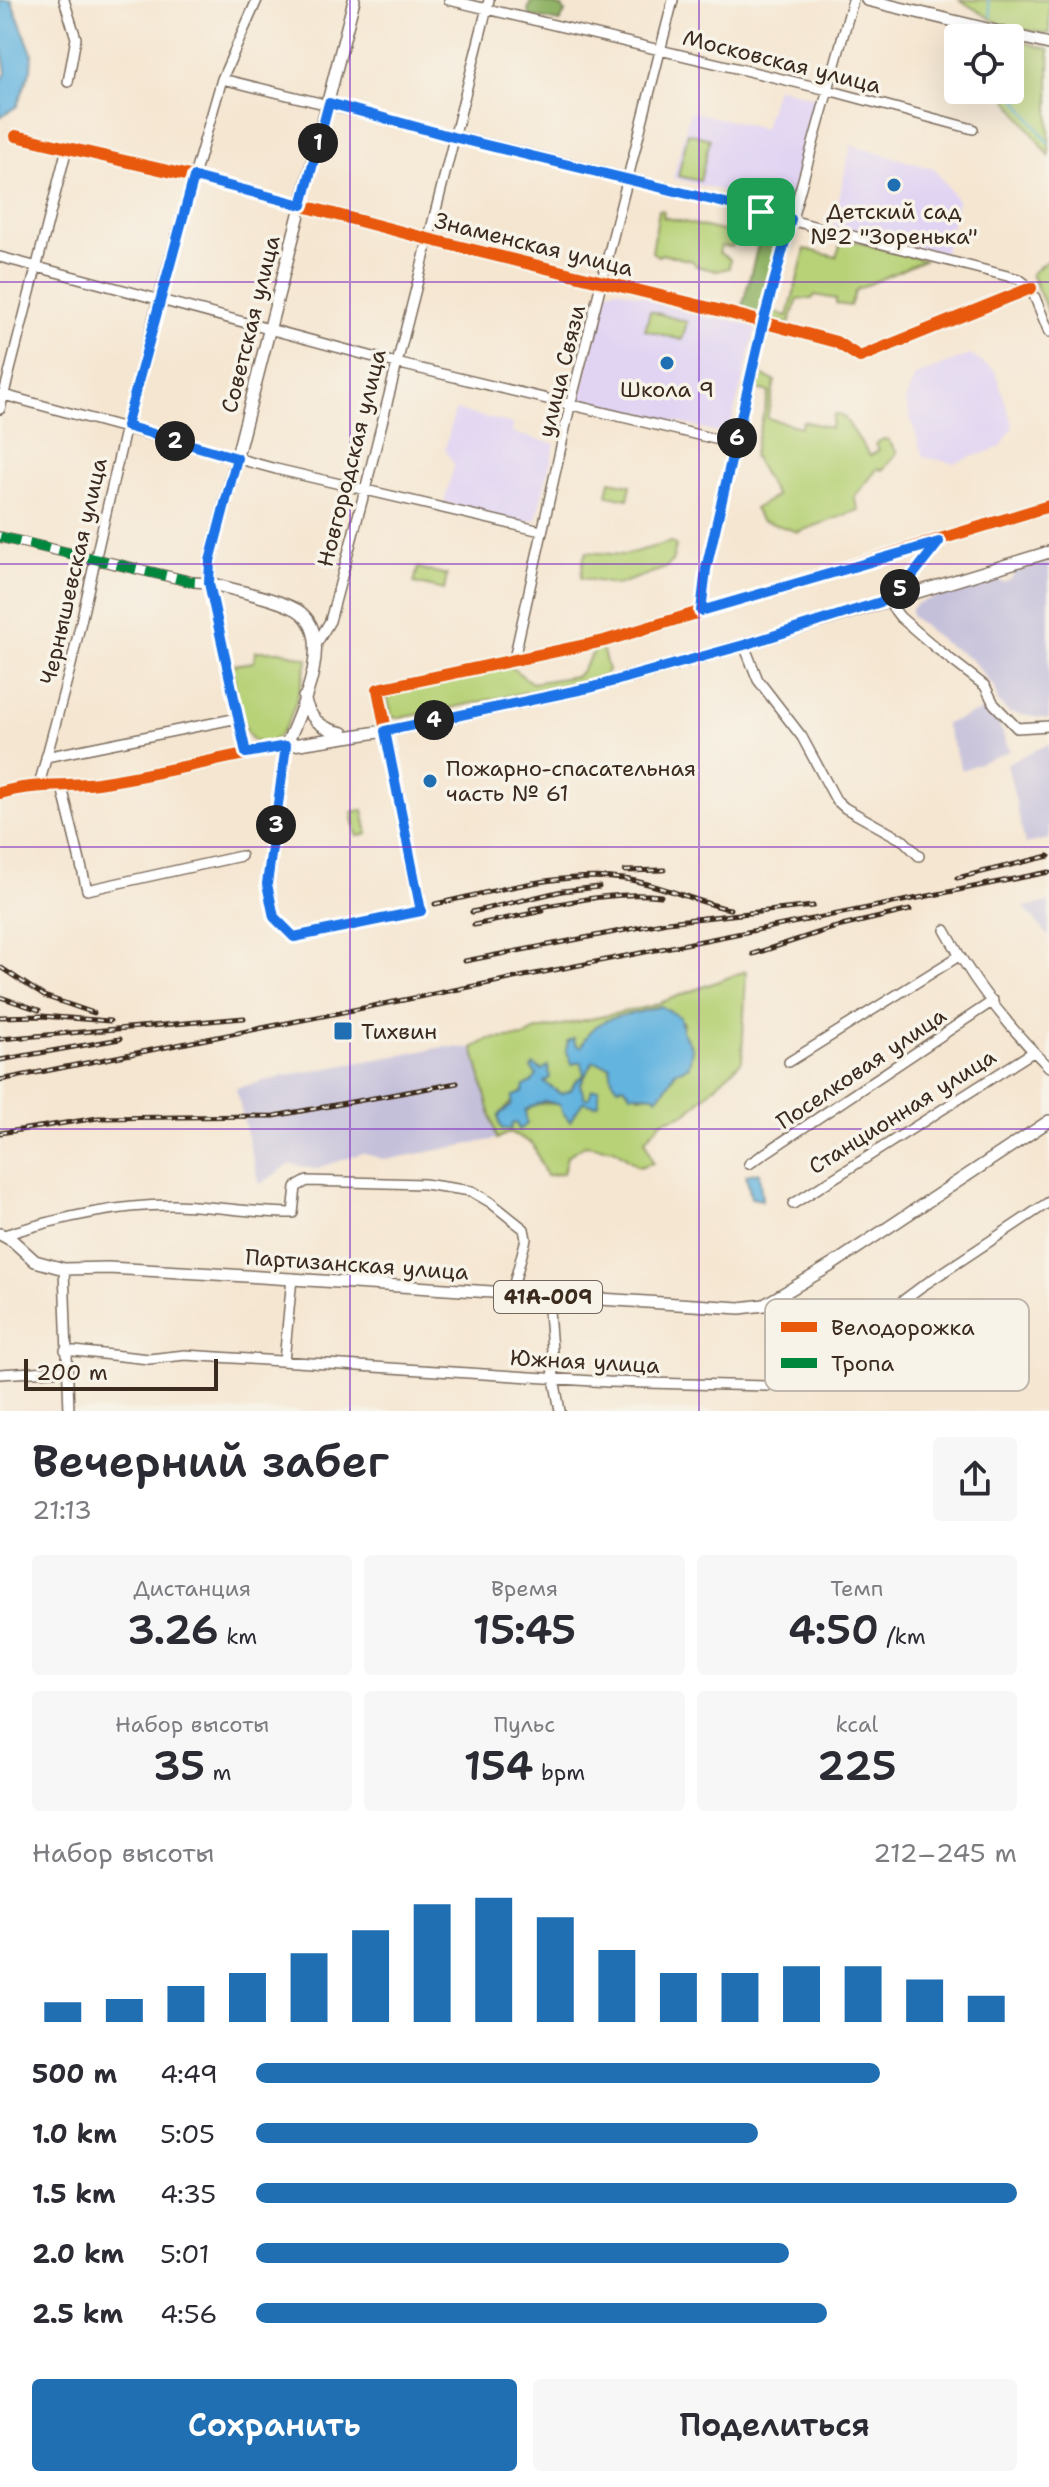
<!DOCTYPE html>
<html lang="ru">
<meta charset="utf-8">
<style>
:root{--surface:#fff;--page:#f7f7f7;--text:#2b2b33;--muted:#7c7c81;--accent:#1f6fb2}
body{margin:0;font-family:"Shantell Sans",sans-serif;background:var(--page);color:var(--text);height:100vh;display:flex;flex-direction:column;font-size:30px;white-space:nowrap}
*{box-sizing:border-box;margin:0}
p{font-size:26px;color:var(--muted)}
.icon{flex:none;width:44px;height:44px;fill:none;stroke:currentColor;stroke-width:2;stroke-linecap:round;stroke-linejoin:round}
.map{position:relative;height:1411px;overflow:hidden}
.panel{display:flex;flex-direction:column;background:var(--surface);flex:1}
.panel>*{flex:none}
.controls{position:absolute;left:944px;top:24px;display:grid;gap:16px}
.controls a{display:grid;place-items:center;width:80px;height:80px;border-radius:8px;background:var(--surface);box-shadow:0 8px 32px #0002;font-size:40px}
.scale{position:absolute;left:24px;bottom:20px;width:194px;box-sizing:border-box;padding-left:8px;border:4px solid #3b2a1e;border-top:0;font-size:22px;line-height:28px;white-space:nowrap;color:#3b2a1e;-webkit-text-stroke:6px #f7f3e8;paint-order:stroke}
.pin{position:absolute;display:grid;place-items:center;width:68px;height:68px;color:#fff;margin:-34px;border-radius:16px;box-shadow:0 4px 12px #0006}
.km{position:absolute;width:40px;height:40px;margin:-20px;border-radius:50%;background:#222;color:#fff;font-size:22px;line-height:40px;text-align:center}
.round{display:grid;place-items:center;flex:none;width:84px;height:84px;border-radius:8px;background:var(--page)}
.headline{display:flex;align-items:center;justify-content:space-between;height:136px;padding:0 32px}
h1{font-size:44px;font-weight:600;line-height:60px}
.stats{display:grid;grid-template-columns:repeat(3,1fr);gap:12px;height:136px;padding:8px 32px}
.stats div{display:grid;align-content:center;border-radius:8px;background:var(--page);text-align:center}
.stats b{font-size:40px;font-weight:600}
.stats small{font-size:22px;font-weight:400}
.stats p{font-size:22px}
.chart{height:224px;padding:16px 32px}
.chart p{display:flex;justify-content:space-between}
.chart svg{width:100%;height:144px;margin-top:8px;stroke:var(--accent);stroke-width:6}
.action{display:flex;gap:16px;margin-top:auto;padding:16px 32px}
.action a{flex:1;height:92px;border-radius:8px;background:var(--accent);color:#fff;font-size:32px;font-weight:600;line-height:92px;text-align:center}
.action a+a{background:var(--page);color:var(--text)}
ul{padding:0 32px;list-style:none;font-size:26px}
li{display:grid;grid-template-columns:128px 96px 1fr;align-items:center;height:60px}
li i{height:20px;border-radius:10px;background:var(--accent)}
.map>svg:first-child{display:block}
.built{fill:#e1d4f3}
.industrial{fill:#c5c0da}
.green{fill:#b8d278;stroke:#7a7e4b;stroke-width:2;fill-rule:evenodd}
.forest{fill:#92b468;stroke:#666f43;stroke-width:2}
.water{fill:#64b4df;stroke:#506f7e;stroke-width:2}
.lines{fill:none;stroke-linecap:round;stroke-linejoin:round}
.stream{stroke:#64b4df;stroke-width:2}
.minor-casing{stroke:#7c6c5d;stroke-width:12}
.major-casing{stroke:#7c6c5d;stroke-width:14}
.minor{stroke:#fff;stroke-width:9}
.major{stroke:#fff;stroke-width:11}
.rail-casing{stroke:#3b2a1e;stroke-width:5}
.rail{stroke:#f7f3e8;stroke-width:2;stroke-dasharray:6;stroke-linecap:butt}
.quiet{stroke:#00873e;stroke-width:10;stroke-dasharray:20 10;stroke-linecap:butt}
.cycleway-casing{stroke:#f7f3e8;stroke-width:17}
.cycleway{stroke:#e8590c;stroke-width:12}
.route-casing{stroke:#fff;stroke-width:16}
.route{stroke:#1a73e8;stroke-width:10}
.grid{fill:none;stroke:#7b2cbf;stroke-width:2;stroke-opacity:0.55}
.poi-dot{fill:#1f6fb2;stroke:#f7f3e8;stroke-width:3}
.labels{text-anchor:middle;stroke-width:7;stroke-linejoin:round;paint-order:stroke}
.shield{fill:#f7f3e8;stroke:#73665b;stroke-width:2}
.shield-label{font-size:20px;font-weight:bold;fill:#3b2a1e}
.street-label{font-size:22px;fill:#3b2a1e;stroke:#f7f3e8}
.poi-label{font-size:22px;fill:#3b2a1e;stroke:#f7f3e8}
.key{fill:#f7f3e8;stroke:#bfb7ab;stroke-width:2}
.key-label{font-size:22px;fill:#3b2a1e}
</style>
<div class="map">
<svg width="1049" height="1411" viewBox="0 0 1049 1411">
<rect width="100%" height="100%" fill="#f7f3e8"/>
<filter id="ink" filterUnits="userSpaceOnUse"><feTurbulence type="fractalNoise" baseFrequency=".0125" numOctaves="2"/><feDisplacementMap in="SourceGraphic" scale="16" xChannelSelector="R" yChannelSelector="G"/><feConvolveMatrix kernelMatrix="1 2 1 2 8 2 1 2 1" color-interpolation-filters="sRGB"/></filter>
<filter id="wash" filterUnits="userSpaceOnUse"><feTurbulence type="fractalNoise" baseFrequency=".006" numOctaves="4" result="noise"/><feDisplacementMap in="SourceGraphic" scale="32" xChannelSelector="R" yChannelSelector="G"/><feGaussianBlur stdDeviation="1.8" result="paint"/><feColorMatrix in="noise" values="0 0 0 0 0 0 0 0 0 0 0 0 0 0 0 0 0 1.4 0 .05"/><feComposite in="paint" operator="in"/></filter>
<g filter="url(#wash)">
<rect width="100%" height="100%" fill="#f5e6d1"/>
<path class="built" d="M776,87L819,99L787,215L721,198L722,191L673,178L690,111L764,129Z
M851,145L934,169L958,201L944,255L833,226Z
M617,289L756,327L730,428L725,434L580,398L604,297L608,291Z
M970,355L995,371L1013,426L1001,447L954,463L923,457L905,401L915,376Z
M455,410L513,424L512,433L555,444L536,519L523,523L444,503L454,465L445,449Z"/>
<path class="industrial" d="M1049,563V719L1009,713L998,702L994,687L971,659L946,644L911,616V608L918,603L995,577L1003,582L1011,579L1015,571Z
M992,707L1010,751L962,770L945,724Z
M1049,744V839L1025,844L1007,763Z
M1049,902V937L1024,907Z
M444,1047L473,1048L497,1139L385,1160L363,1153L315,1169L291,1164L259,1185L236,1088L279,1077Z"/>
<path class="green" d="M960,0H1049V34L1003,26Z
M1010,39L1049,49V156L1001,90H1010Z
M688,133L710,139L700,181L678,176Z
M732,207L754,215L741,228L732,247L721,246L719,253L730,259L729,268L717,271L696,266L693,261L662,254L658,256L652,252L659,210L664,211L663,217L726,232Z
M843,238L924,260L856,290L850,306L836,304V299L815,295L812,299H798L789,324L770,319L771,312L788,316L805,249L836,257Z
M1049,259V314L1031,274Z
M650,311L687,322L682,340L645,330Z
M760,375L775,381L767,418L800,427L803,421L831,428L834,414L844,417L870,456L879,450L875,444L883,439L888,440L897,453L882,470L878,468L854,498L859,510L798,532L761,520L754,509L776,496L753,456L769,392L753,388L756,377Z
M610,481L631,485L628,499L607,495Z
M671,542L676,546L672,561L666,568L617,585L581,578L584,557L587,552L624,555Z
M418,568L447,575L444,590L414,583Z
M597,647L603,651L608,670L603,677L400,718L392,717L387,696L395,689L509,666L532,683L576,676L580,673Z
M255,651H280L308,659C301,680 291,744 263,743C256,743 251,739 248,733C238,713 236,687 231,665L254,662Z
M363,810L368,834L357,836L352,812Z
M746,971L742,1061L687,1113L662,1121L645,1140L653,1163L639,1167L614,1149L585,1145L567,1156L563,1173L546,1176L533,1144L510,1132L497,1139L473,1048L489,1039L524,1037L534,1031L651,1006ZM661,1006L683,1023L682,1031L692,1048L662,1093L639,1096L612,1079L610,1066L593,1061L580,1085L584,1098H589L596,1105L583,1101L570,1120L563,1113L561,1105C539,1100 529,1105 516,1123H512L499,1115L547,1067L543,1081L561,1094L571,1090L575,1082L584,1075L585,1069L568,1042L581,1047C595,1010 631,1018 661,1006Z"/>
<path class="forest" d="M531,0L562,7L565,12L560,22L530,16L528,11Z
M760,217L785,223L760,315L742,308L758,245L743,241L747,231Z"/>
<path class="water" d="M0,0H11L32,53L31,69L17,106L0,117V82L6,73L0,36Z
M661,1006L680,1017L682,1031L692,1048L689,1066L675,1072C671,1081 664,1091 657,1098L655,1095L631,1094L624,1086L618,1087L612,1079L610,1066L593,1061L580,1085L585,1098H589L592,1089H599V1103L596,1105L583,1102L570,1121L563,1113L560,1105L545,1101L525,1110L527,1124L519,1130L516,1123L512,1124L511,1129H502L499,1123V1115L511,1106L513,1096L522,1093L524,1086L532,1082L537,1075L531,1068L534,1065L542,1070L548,1066L550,1078L544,1082L561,1094L571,1090L575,1082L584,1075L581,1062L572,1064L566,1050L568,1041L574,1038L575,1044L581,1047C596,1010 630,1018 661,1006Z
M759,1172L762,1200L751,1198L746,1175Z"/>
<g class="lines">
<path class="stream" d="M988,0L991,16
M1010,90L1049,144"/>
</g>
</g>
<g filter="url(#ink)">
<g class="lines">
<defs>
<path id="minor" d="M64,0L76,38L68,82
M449,0L828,90L973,129
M222,79L627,178L1019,279L1031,288L1049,332
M16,136L194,177L428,239L722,311L836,342L860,357L1031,288
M0,257L396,363L736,444
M0,394L276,469L541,531
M0,409L67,148
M0,537L193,582L209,583L246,753
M937,543L905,585L887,600L900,617L936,648L985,686L994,704L1017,728L1049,726
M701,611L706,569L763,323L853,0
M317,643L330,621L365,490L489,0
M744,645L758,680L802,737L836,800L845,808L904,841L919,856
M514,659L570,406L673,0
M46,757L238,718
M39,785L71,665L126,426L158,301L222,79L257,0
M62,787L87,890L241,856
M0,793C33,783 64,787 98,783C161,774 223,757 286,746L267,884L274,917L294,937L421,911L378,689L604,641L1049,506
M945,930C972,980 1009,1028 1049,1067
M789,1062L959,956
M749,1164L993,1001
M793,1204L1033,1052
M4,1235C58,1218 118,1204 175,1205C215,1206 253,1213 293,1213L296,1187L307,1181L424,1184L471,1191L490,1202L524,1229L526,1239L511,1295
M64,1269L69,1411
M548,1297L554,1378L560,1411
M65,1350L149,1359L185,1355L608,1382L767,1386L835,1351L921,1287L1049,1202
M284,1361L292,1278
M0,1374L66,1370"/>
<path id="major" d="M867,0L1049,44
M304,697C309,719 322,729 343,733
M286,746C300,713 338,635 297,610C276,598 233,590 209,583L210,561L354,0
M286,746L385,731L593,687L744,645L1049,552
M0,1234L13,1241L35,1261L64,1269L108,1268L199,1273L740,1308L764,1305L830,1266L1049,1121"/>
</defs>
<use href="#minor" class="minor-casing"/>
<use href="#major" class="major-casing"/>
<use href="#minor" class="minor"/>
<use href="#major" class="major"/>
<defs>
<path id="rail" d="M625,871L664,870
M957,878L1049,856
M435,904C497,891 560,871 624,879C661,884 694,902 730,909
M531,909C574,901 617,891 661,896
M472,912L562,891L599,887
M474,925L543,911
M753,954L833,928L910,910
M465,961L667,922L813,906
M0,967L44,996L94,1013
M0,997L39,1010
M0,1017L41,1016L110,1021
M0,1039L244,1018
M0,1060L120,1039
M0,1080L1049,872
M0,1133L98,1118L274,1116L457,1083"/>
</defs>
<use href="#rail" class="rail-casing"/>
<use href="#rail" class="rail"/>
<path class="quiet" d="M0,537L193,582L209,583"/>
<defs>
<path id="cycleway" d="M16,136L194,177L428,239L722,311L836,342L860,357L1031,288
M0,793C33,783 64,787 98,783C161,774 223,757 286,746L267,884L274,917L294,937L421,911L378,689L604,641L1049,506"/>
</defs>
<use href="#cycleway" class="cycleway-casing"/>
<use href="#cycleway" class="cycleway"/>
</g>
</g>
<g class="lines" filter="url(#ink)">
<defs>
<path id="route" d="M329,103L453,137L791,219L763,323L706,569L701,611L939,542L905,585L887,600L744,645L593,687L385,731L421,911L294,937L274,917L267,884L286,746L246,753L209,583L210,561L237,458L126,426L194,177L302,205Z"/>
</defs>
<use href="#route" class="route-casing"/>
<use href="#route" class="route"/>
</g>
<path class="grid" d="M350,0V1411M699,0V1411M0,282H1049M0,564H1049M0,847H1049M0,1129H1049"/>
<g class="poi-dot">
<circle cx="894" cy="185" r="8"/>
<circle cx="667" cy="363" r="8"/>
<circle cx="430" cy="781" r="8"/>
<rect x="333" y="1021" width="20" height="20" rx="4"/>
</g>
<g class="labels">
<rect class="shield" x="494" y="1281" width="108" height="32" rx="6"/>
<g class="shield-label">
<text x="548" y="1304">41А-009</text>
</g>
<g class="street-label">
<text transform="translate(782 61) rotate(14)" y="8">Московская улица</text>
<text transform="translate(534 244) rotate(14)" y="8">Знаменская улица</text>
<text transform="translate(250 324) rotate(-76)" y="8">Советская улица</text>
<text transform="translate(561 371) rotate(-76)" y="8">улица Связи</text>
<text transform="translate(351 458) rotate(-76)" y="8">Новгородская улица</text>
<text transform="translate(73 571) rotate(-77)" y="8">Чернышевская улица</text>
<text transform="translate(861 1068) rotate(-34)" y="8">Поселковая улица</text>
<text transform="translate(902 1111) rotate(-32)" y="8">Станционная улица</text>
<text transform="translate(357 1264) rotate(4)" y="8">Партизанская улица</text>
<text transform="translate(585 1361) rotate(3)" y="8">Южная улица</text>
</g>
<g class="poi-label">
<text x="894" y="219">Детский сад<tspan x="894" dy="25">№2 "Зоренька"</tspan></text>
<text x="667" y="397">Школа 9</text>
<text x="446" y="776" text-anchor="start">Пожарно-спасательная<tspan x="446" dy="25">часть № 61</tspan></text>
<text x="361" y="1039" text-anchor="start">Тихвин</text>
</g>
</g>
<rect x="765" y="1299" width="264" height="92" rx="12" class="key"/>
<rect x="781" y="1322" width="36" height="10" fill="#e8590c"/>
<rect x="781" y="1358" width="36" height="10" fill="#00873e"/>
<g class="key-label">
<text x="831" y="1335">Велодорожка</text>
<text x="831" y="1371">Тропа</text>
</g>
</svg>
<div class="controls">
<a><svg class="icon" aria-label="locate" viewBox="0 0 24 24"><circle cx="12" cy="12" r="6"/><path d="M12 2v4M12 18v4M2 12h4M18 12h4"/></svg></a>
</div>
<div class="scale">200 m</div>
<div class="pin" style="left:761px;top:212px;background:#1e9e55"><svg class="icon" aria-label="arrive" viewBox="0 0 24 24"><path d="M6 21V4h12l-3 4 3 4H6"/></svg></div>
<b class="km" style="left:318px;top:143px">1</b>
<b class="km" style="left:175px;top:441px">2</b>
<b class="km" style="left:276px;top:825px">3</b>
<b class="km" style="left:434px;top:720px">4</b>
<b class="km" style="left:900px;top:589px">5</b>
<b class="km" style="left:737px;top:438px">6</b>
</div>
<section class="panel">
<div class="headline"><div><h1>Вечерний забег</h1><p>21:13</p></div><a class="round"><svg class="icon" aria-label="share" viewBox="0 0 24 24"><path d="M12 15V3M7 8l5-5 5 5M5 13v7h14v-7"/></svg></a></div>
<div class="stats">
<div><p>Дистанция</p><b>3.26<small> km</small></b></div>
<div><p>Время</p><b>15:45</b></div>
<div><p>Темп</p><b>4:50<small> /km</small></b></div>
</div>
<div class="stats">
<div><p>Набор высоты</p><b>35<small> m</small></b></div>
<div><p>Пульс</p><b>154<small> bpm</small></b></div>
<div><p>kcal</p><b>225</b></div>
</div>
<div class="chart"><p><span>Набор высоты</span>212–245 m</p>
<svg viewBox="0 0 160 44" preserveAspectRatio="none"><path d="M5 44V38M15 44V37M25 44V33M35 44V29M45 44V23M55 44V16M65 44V8M75 44V6M85 44V12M95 44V22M105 44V29M115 44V29M125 44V27M135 44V27M145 44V31M155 44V36"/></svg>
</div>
<ul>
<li><b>500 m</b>4:49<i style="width:82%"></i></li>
<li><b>1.0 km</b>5:05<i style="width:66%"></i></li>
<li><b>1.5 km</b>4:35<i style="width:100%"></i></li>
<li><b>2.0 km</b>5:01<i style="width:70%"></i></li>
<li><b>2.5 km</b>4:56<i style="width:75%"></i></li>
</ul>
<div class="action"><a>Сохранить</a><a>Поделиться</a></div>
</section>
